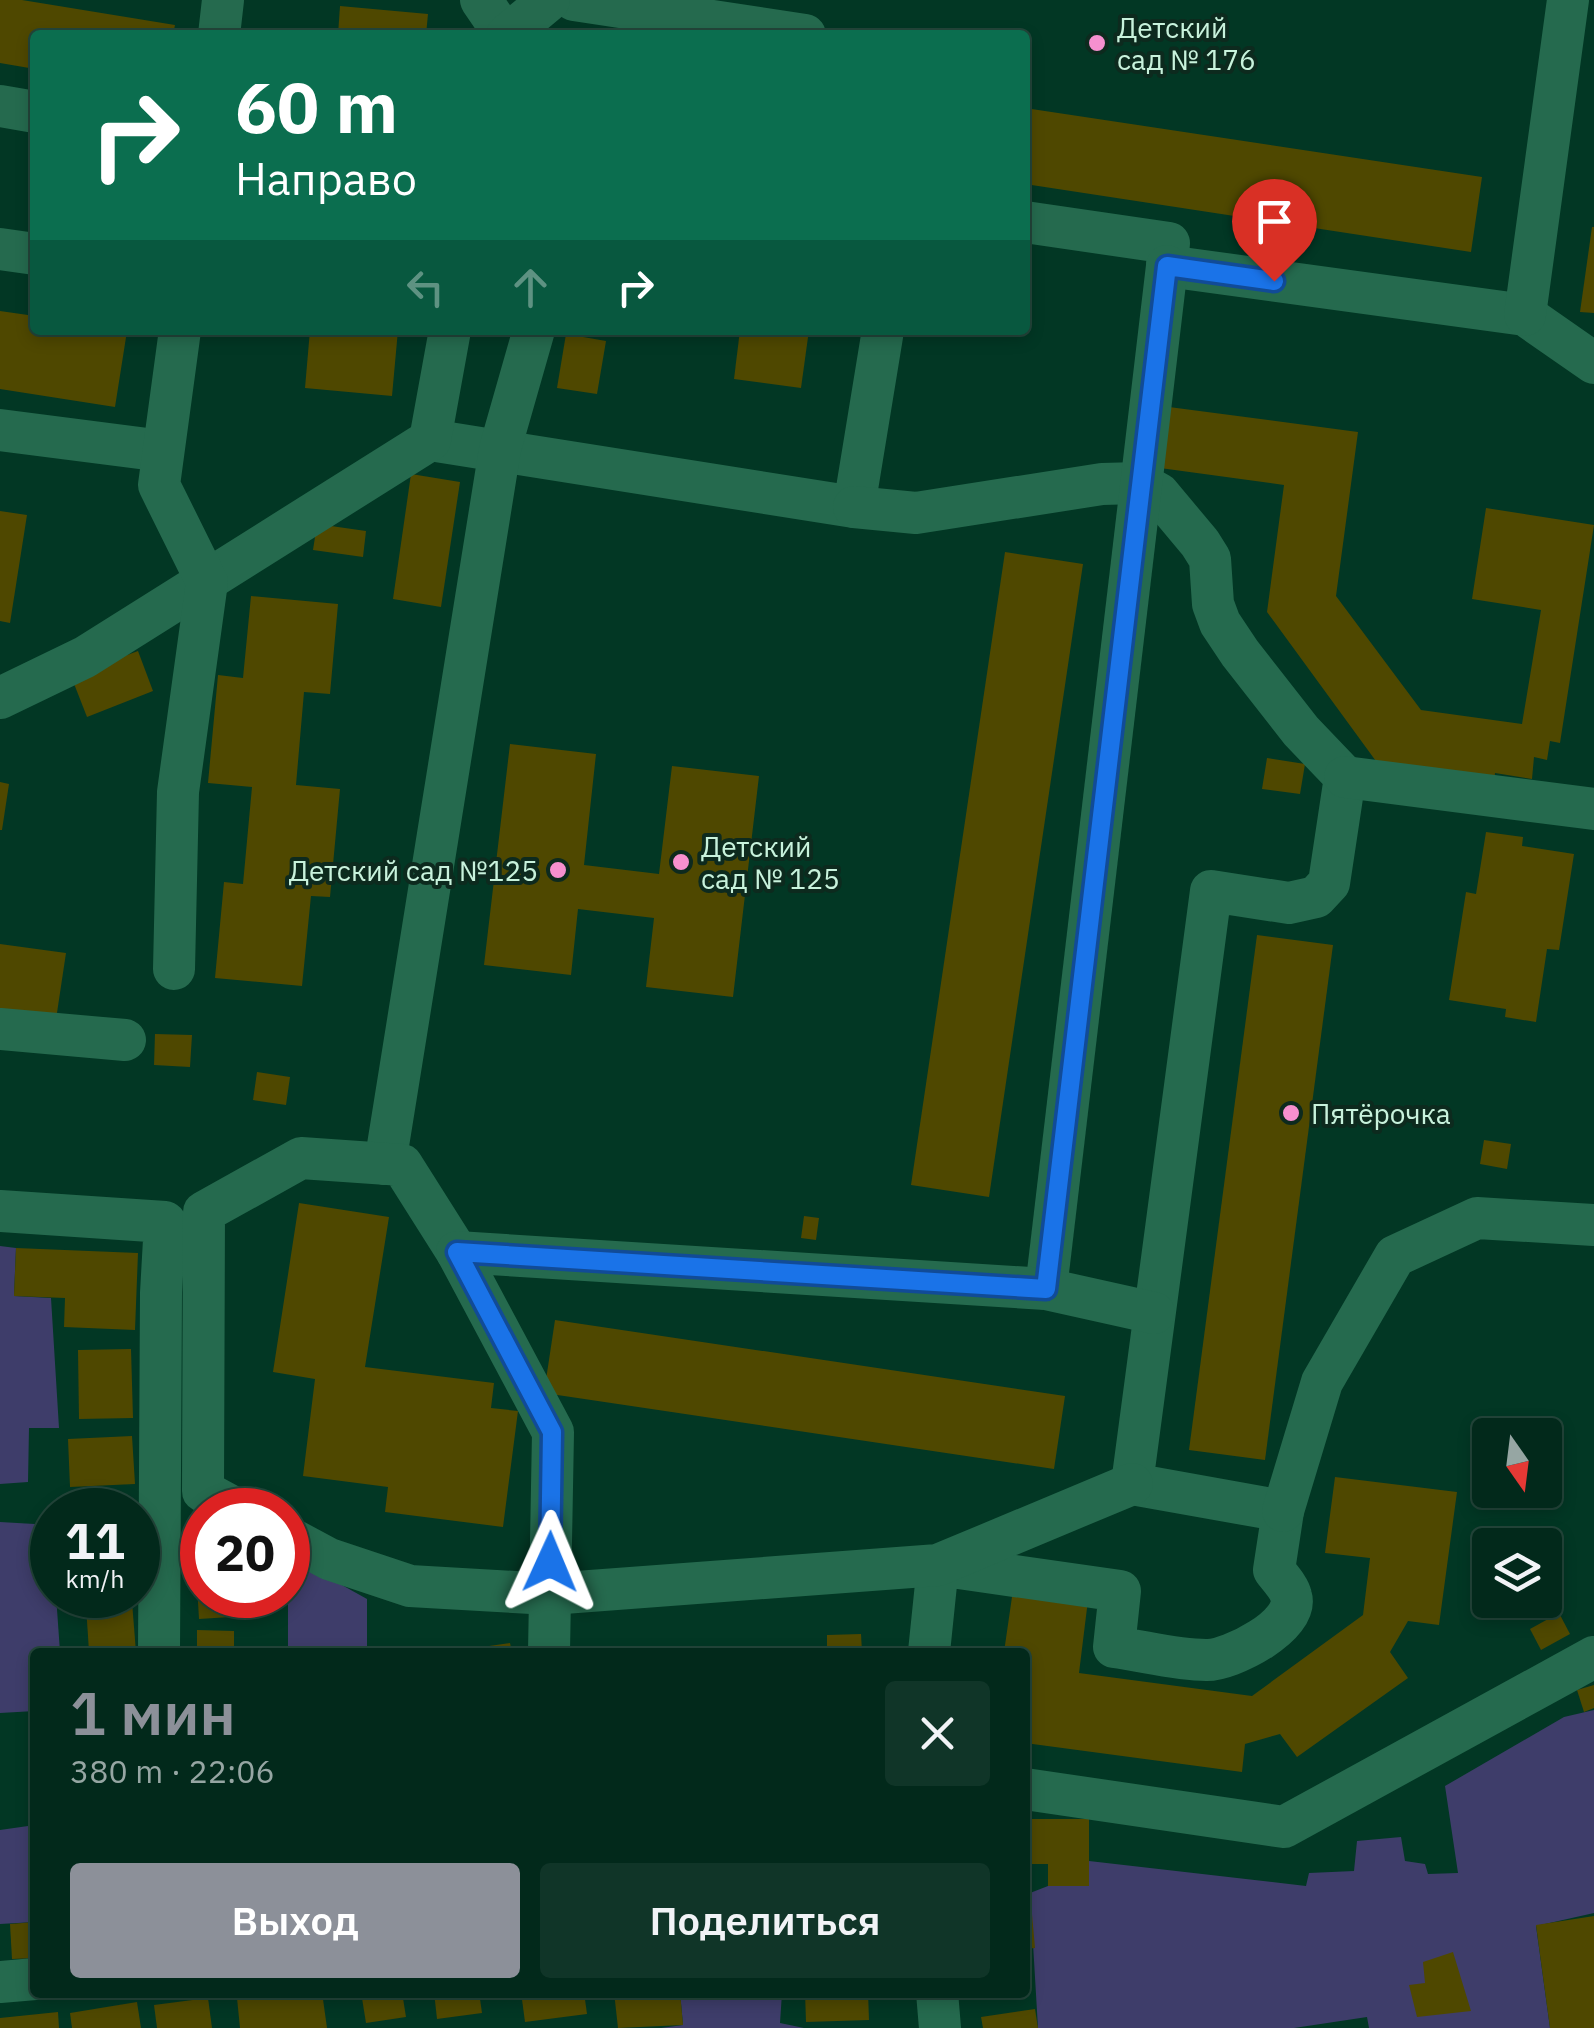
<!DOCTYPE html>
<html lang="ru">
<head>
<meta charset="utf-8">
<style>
  :root { --surface:#02291b; --page:#103528; --text:#f1f3f6; --muted:#96a6a3; --line:#23453a; --accent:#8c9099 }
  body { margin:0; font-family:"IBM Plex Sans",sans-serif; background:var(--page); color:var(--text); height:100vh; display:flex; flex-direction:column; font-size:38px; white-space:nowrap }
  * { box-sizing:border-box; margin:0 }
  p { font-size:32px; color:var(--muted) }
  .icon { flex:none; width:55px; height:55px; fill:none; stroke:currentColor; stroke-width:2; stroke-linecap:round; stroke-linejoin:round }
  .map { position:relative; flex:1; overflow:hidden }
  .details { position:absolute; left:30px; top:1648px; width:1000px; height:350px; display:flex; flex-direction:column; background:var(--surface); border-radius:10px; box-shadow:0 5px 15px #0003,0 0 0 2px var(--line) }
  .details>* { flex:none }
  .guide { position:absolute; left:30px; top:30px; width:1000px; height:305px; border-radius:10px; box-shadow:0 5px 15px #0003,0 0 0 2px var(--line); background:#0b6e4f; color:#fff; overflow:hidden }
  .needle { width:65px; rotate:166deg }
  .tools { position:absolute; left:1472px; top:1418px; display:grid; gap:20px }
  .tools a { display:grid; place-items:center; width:90px; height:90px; border-radius:10px; background:var(--surface); box-shadow:0 5px 15px #0003,0 0 0 2px var(--line); font-size:50px }
  .speed { position:absolute; left:30px; top:1488px; display:flex; gap:20px; font-size:50px; font-weight:700; text-align:center }
  .speed>* { display:grid; place-content:center; width:130px; height:130px; border-radius:50%; background:var(--surface); box-shadow:0 5px 15px #0003,0 0 0 2px var(--line); line-height:1 }
  .speed small { font-size:25px; font-weight:400 }
  .speed .limit { border:15px solid #d22; background:#fff; color:#111 }
  .pin { position:absolute; display:grid; place-items:center; width:85px; height:85px; color:#fff; margin:-102px -42px; border-radius:50% 50% 50% 0; rotate:-45deg; box-shadow:0 0 10px #0007 }
  .pin .icon { rotate:45deg }
  .me { position:absolute; width:110px; margin:-55px; rotate:1deg; stroke-linejoin:round; filter:drop-shadow(0 0 8px #0008) }
  .turn { display:flex; align-items:center; gap:35px; height:210px; padding:0 40px; font-size:45px }
  .turn .icon { width:130px; height:130px; stroke-width:2.5 }
  .turn b { display:block; font-size:70px; line-height:85px }
  .lanes { display:flex; align-items:center; height:95px; padding:0 40px; background:#0003; justify-content:center; gap:50px; direction:ltr }
  .lanes .off { opacity:.35 }
  .round { display:grid; place-items:center; flex:none; width:105px; height:105px; border-radius:10px; background:var(--page) }
  .overview { display:flex; align-items:center; justify-content:space-between; height:170px; padding:0 40px }
  h1 { font-size:60px; font-weight:600; line-height:75px; color:var(--accent) }
  .button { display:flex; gap:20px; margin-top:auto; padding:20px 40px }
  .button a { flex:1; height:115px; border-radius:10px; background:var(--accent); color:#fff; font-size:40px; font-weight:600; line-height:115px; text-align:center }
  .button a+a { background:var(--page); color:var(--text) }
  .map>svg:first-child { display:block }
</style>
</head>
<body>
<div class="map">
<svg width="1594" height="2028" viewBox="0 0 1594 2028">
  <rect width="100%" height="100%" fill="#023724"/>
  <g fill="#3e3d6a">
    <polygon points="0,1246 16,1248 14,1296 51,1298 59,1428 29,1428 28,1482 0,1484"/>
    <polygon points="0,1522 52,1525 52,1595 56,1595 60,1652 35,1652 35,1711 0,1713"/>
    <polygon points="288,1555 367,1599 367,1652 288,1652"/>
    <polygon points="1594,1710 1594,1913 1536,1926 1550,2028 1369,2028 1367,2017 1294,2028 1038,2028 1030,1893 1048,1886 1088,1886 1089,1861 1306,1886 1309,1873 1354,1871 1357,1841 1401,1837 1405,1861 1425,1864 1428,1874 1458,1873 1445,1786 1564,1717"/>
    <polygon points="35,1825 35,1922 0,1924 0,1830"/>
    <polygon points="680,1992 782,1993 780,2023 804,2028 661,2028 683,2025"/>
  </g>
  <g fill="#4f4800">
    <polygon points="0,0 22,0 175,25 173,35 35,35 35,69 0,63"/>
    <polygon points="340,6 428,14 426,35 338,35"/>
    <polygon points="1025,108 1482,177 1471,252 1025,184"/>
    <polygon points="1592,227 1594,227 1594,313 1580,312"/>
    <polygon points="0,311 35,316 35,330 127,331 115,407 0,389"/>
    <polygon points="310,330 398,330 392,396 305,388"/>
    <polygon points="740,330 809,330 801,388 734,379"/>
    <polygon points="566,334 606,341 597,394 557,388"/>
    <polygon points="1169,407 1358,432 1336,596 1421,710 1522,724 1541,610 1472,599 1486,508 1594,525 1560,743 1550,741 1547,760 1534,757 1532,779 1495,773 1494,784 1381,768 1267,612 1284,485 1160,468"/>
    <polygon points="411,474 460,482 441,607 393,599"/>
    <polygon points="0,511 27,515 10,623 0,621"/>
    <polygon points="317,524 366,531 363,557 313,550"/>
    <polygon points="1005,552 1083,564 989,1197 911,1185"/>
    <polygon points="251,596 338,604 330,694 304,692 296,785 340,789 330,897 311,896 302,986 215,978 224,882 243,884 252,787 208,783 218,675 243,678"/>
    <polygon points="138,651 153,691 87,717 71,676"/>
    <polygon points="510,744 596,754 584,865 659,874 672,766 759,776 733,997 646,987 654,918 578,909 571,975 484,965"/>
    <polygon points="1267,758 1305,764 1300,794 1262,789"/>
    <polygon points="0,782 9,784 2,830 0,830"/>
    <polygon points="1486,832 1523,837 1522,846 1574,854 1559,950 1547,949 1536,1022 1505,1017 1506,1009 1449,1000 1466,892 1476,894"/>
    <polygon points="1257,935 1333,945 1265,1460 1189,1450"/>
    <polygon points="0,944 66,953 55,1026 0,1019"/>
    <polygon points="155,1034 192,1035 190,1067 154,1065"/>
    <polygon points="257,1072 290,1077 286,1105 253,1100"/>
    <polygon points="1484,1140 1511,1144 1507,1169 1480,1164"/>
    <polygon points="299,1203 389,1217 365,1367 494,1383 491,1408 518,1411 503,1527 385,1512 388,1487 303,1476 315,1379 273,1372"/>
    <polygon points="804,1216 819,1218 816,1240 801,1238"/>
    <polygon points="16,1248 138,1253 135,1330 64,1327 65,1298 14,1296"/>
    <polygon points="555,1320 1065,1396 1054,1469 544,1393"/>
    <polygon points="131,1349 133,1418 79,1419 78,1350"/>
    <polygon points="132,1436 135,1484 70,1487 68,1439"/>
    <polygon points="1335,1477 1457,1492 1439,1625 1408,1621 1390,1652 1408,1678 1297,1757 1280,1734 1245,1744 1242,1772 1025,1743 1025,1652 1004,1652 1013,1590 1088,1600 1079,1673 1252,1696 1363,1615 1370,1558 1325,1553"/>
    <polygon points="197,1585 202,1585 202,1595 245,1595 246,1616 199,1619"/>
    <polygon points="132,1602 136,1652 89,1652 86,1605"/>
    <polygon points="1559,1613 1570,1634 1541,1650 1530,1629"/>
    <polygon points="197,1630 234,1631 234,1652 197,1652"/>
    <polygon points="861,1634 862,1652 827,1652 827,1635"/>
    <polygon points="510,1643 512,1652 475,1652 475,1648"/>
    <polygon points="375,1646 450,1647 450,1652 374,1652"/>
    <polygon points="1594,1685 1594,1708 1584,1712 1577,1690"/>
    <polygon points="1025,1819 1089,1819 1089,1886 1048,1886 1048,1864 1025,1864"/>
    <polygon points="1029,1880 1035,1948 1025,1949 1025,1881"/>
    <polygon points="1594,1916 1594,2028 1550,2028 1536,1925"/>
    <polygon points="35,1922 35,1958 12,1959 10,1924"/>
    <polygon points="1453,1952 1471,2011 1417,2017 1409,1985 1425,1983 1423,1962"/>
    <polygon points="281,1992 322,1992 327,2028 240,2028 237,1998"/>
    <polygon points="361,1992 402,1992 406,2017 366,2023"/>
    <polygon points="434,1992 479,1992 482,2013 437,2019"/>
    <polygon points="521,1992 584,1992 587,2014 525,2022"/>
    <polygon points="614,1992 680,1992 683,2025 618,2028"/>
    <polygon points="805,1992 868,1992 869,2020 806,2022"/>
    <polygon points="208,1998 212,2028 157,2028 154,2005"/>
    <polygon points="137,2002 141,2028 72,2028 70,2013"/>
    <polygon points="1035,2009 1038,2028 983,2028 981,2017"/>
    <polygon points="58,2012 59,2028 0,2028 0,2018"/>
  </g>
  <g fill="none" stroke-linecap="round" stroke-linejoin="round">
    <g stroke="#256a4e" stroke-width="42">
      <polyline points="481,0 505,35"/>
      <polyline points="574,0 805,35"/>
      <polyline points="219,35 223,0"/>
      <polyline points="507,35 549,0"/>
      <polyline points="0,106 35,112"/>
      <polyline points="1025,222 1169,243 1167,266 1525,315 1594,363"/>
      <polyline points="0,249 35,254"/>
      <polyline points="1525,315 1568,0"/>
      <polyline points="0,430 163,451"/>
      <polyline points="430,440 854,507 883,330"/>
      <path d="M854,507l62,6 186,-29 37,-1 20,11 41,49 10,16 3,45 7,19 20,30 61,78 44,46 -16,106 -13,14 -27,6 -78,-12 -79,593 151,27 -9,59c5,7 15,17 17,26 9,29 -61,65 -85,64 -30,0 -62,-9 -92,-13l6,-56 -182,-26 -9,87"/>
      <polyline points="0,698 85,657 430,440 450,330"/>
      <polyline points="1345,777 1594,809"/>
      <polyline points="174,969 178,792 207,582 159,485 180,330"/>
      <polyline points="0,1029 125,1040"/>
      <polyline points="385,1164 500,449 534,330"/>
      <polyline points="0,1211 165,1222 161,1293 159,1652"/>
      <polyline points="1046,1289 1167,266"/>
      <polyline points="238,1510 203,1491 204,1212 301,1158 402,1165 457,1252"/>
      <polyline points="1283,1511 1322,1382 1395,1256 1477,1218 1594,1225"/>
      <polyline points="288,1537 329,1559 410,1586 550,1594 938,1565 1132,1484"/>
      <polyline points="549,1652 553,1432 457,1252 1046,1289 1154,1313"/>
      <polyline points="1025,1789 1284,1827 1594,1657"/>
      <polyline points="0,1982 35,1979"/>
      <polyline points="937,1992 940,2028"/>
    </g>
  </g>
  <g fill="none" stroke-linecap="round" stroke-linejoin="round">
    <g stroke="#114b97" stroke-width="25">
      <polyline id="route" points="550,1562 552,1432 457,1252 1046,1289 1167,266 1274,281"/>
    </g>
    <use href="#route" stroke="#1a73e8" stroke-width="18"/>
  </g>
  <g fill="#f690cf" stroke="#0d2a1e" stroke-width="4">
    <circle cx="1097" cy="43" r="10"/>
    <circle cx="681" cy="862" r="10"/>
    <circle cx="558" cy="870" r="10"/>
    <circle cx="1291" cy="1113" r="10"/>
  </g>
  <g text-anchor="middle" dominant-baseline="central" stroke-width="8" stroke-linejoin="round" paint-order="stroke">
    <g font-size="28" fill="#c8f2dc" stroke="#0d2a1e" text-anchor="start">
      <text x="1117" y="27">Детский<tspan x="1117" dy="32">сад № 176</tspan></text>
      <text x="701" y="846">Детский<tspan x="701" dy="32">сад № 125</tspan></text>
      <text x="538" y="870" text-anchor="end">Детский сад №125</text>
      <text x="1311" y="1113">Пятёрочка</text>
    </g>
  </g>
</svg>
<div class="tools">
<a><svg class="needle" viewBox="-14 -14 28 28"><path d="M0-13l5 13h-10z" fill="#e53935"/><path d="M0 13l5-13h-10z" fill="#96a6a3"/></svg></a>
<a><svg class="icon" aria-label="layers" viewBox="0 0 24 24"><path d="M12 4l9 5-9 5-9-5zM3 14l9 5 9-5"/></svg></a>
</div>
<div class="speed"><div>11<small>km/h</small></div><div class="limit">20</div></div>
<div class="pin" style="left:1274px;top:281px;background:#d93025"><svg class="icon" aria-label="arrive" viewBox="0 0 24 24"><path d="M6 21V4h12l-3 4 3 4H6"/></svg></div>
<svg class="me" style="left:550px;top:1562px" viewBox="-20 -20 40 40"><path d="M0-17L14 15 0 8-14 15z" fill="#1a73e8" stroke="#fff" stroke-width="4"/></svg>
<div class="guide">
<div class="turn"><svg class="icon" aria-label="right" viewBox="0 0 24 24"><path d="M7 20v-9h11M14 6l5 5-5 5"/></svg><div><b>60 m</b>Направо</div></div>
<div class="lanes"><svg class="icon off" aria-label="left" viewBox="0 0 24 24"><path d="M17 20v-9H6M10 6l-5 5 5 5"/></svg><svg class="icon off" aria-label="ahead" viewBox="0 0 24 24"><path d="M12 20V5M6 11l6-6 6 6"/></svg><svg class="icon" aria-label="right" viewBox="0 0 24 24"><path d="M7 20v-9h11M14 6l5 5-5 5"/></svg></div>
</div>
<section class="details">
<div class="overview"><div><h1>1 мин</h1><p>380 m · 22:06</p></div><a class="round"><svg class="icon" aria-label="close" viewBox="0 0 24 24"><path d="M6 6l12 12M18 6L6 18"/></svg></a></div>
<div class="button"><a>Выход</a><a>Поделиться</a></div>
</section>
</div>
</body>
</html>
